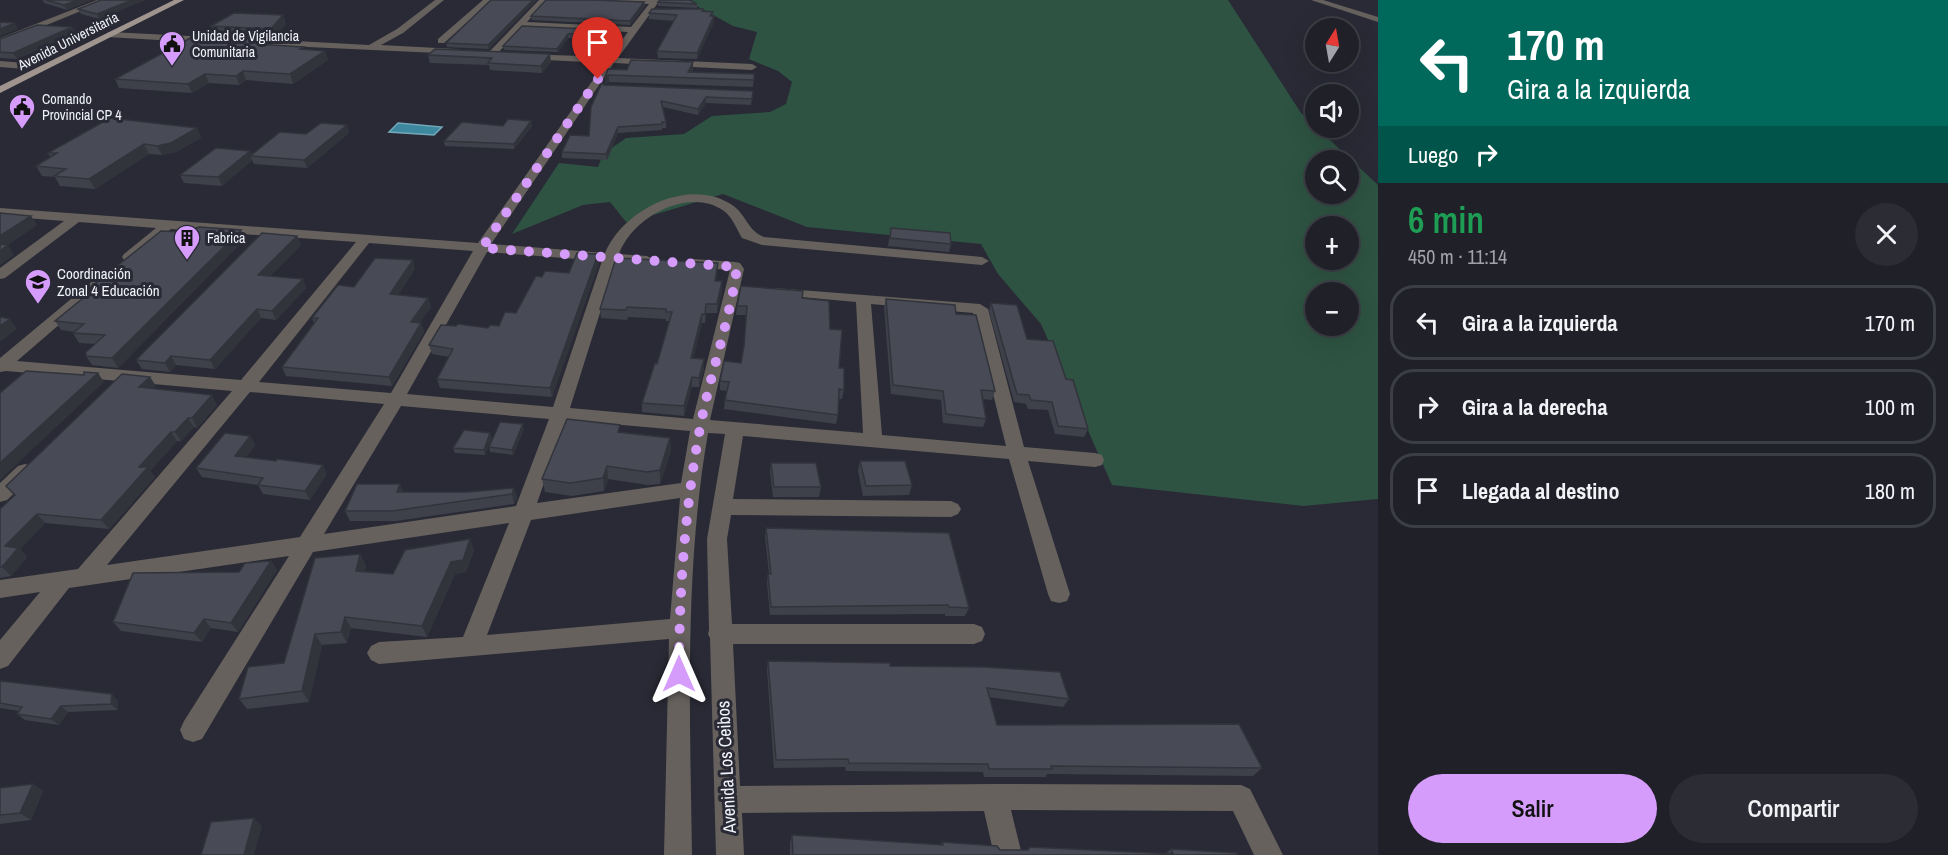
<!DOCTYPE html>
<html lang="es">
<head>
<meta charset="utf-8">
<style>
  :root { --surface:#1f2028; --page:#2c2d34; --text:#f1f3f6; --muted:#a1a3a8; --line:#3c3e45; --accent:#d59cfb }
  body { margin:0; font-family:"Archivo Narrow",sans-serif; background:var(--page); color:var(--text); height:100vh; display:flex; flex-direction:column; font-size:22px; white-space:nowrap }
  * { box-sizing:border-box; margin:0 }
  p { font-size:20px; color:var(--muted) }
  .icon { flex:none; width:33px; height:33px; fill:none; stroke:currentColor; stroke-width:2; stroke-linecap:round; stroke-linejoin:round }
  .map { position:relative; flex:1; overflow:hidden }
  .drawer { display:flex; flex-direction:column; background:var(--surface); width:570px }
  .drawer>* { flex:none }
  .top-card { background:#00695c; color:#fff; overflow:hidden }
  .needle { width:39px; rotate:11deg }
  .tools { position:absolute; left:1305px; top:18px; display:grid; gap:12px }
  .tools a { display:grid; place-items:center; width:54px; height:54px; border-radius:50%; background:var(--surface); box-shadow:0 6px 24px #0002,0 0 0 2px var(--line); font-size:30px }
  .pin { position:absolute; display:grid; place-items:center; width:51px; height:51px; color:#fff; margin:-62px -26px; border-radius:50% 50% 50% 0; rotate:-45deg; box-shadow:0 0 6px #0007 }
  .pin .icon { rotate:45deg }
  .me { position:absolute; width:66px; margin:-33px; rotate:0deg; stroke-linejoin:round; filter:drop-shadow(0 0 4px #0008) }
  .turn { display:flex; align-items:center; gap:21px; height:126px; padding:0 30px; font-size:27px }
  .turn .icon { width:78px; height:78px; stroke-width:2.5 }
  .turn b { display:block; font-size:42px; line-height:51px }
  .then { display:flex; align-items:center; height:57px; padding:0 30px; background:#0003; gap:12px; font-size:22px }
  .round { display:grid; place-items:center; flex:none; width:63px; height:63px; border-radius:32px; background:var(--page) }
  .overview { display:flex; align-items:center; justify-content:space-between; height:102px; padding:0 30px }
  h1 { font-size:36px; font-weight:600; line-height:45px; color:#1e9e55 }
  .action { display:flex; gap:12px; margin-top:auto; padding:12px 30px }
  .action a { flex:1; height:69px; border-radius:36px; background:var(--accent); color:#111; font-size:24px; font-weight:600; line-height:69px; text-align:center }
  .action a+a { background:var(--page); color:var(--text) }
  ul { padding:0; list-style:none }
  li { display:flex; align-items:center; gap:18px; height:75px; margin:0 12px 9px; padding:0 18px; border:3px solid var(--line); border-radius:24px }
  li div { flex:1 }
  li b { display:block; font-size:22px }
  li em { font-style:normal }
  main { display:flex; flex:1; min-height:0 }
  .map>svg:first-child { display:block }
</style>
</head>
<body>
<main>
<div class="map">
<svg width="1378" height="855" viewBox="0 0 1378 855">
  <rect width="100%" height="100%" fill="#292a35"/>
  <path fill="#2e5342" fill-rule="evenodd" d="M686,0h542l73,113 77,72v314l-75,7 -191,-21 -71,-161 -43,-50 -17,-30 -174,-17 -84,-33 -96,29 -17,-21 -27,3 -71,29 47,-71 39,4 5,-13 23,-16 58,-4 28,-18 58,-4 16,-8 6,-22 -14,-11 -29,-12 8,-27 -24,-6zM1316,160h32v34h-32zM1316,226h32v34h-32zM1316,292h32v34h-32z"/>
  <polygon fill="#3d889f" stroke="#73a8ba" stroke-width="1.5" points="398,123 442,127 434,135 389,132"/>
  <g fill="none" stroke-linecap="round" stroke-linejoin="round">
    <g fill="#66615d" fill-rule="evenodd">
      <polygon points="97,0 108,0 0,44 0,38"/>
      <polygon points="435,0 444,0 403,33 381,45 456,49 461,52 459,54 241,44 237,41 241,38 369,45 397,29"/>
      <polygon points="483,0 492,0 444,43 438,43 438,39"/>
      <path d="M539,0h8l-20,22 104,5 18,-23 -53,-2 -4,-2h68l-42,58 134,6 5,3 -5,3 -138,-7 -123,181 114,9c18,-43 81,-75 124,-50 18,10 17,27 35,34l218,20 7,4 -7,4 -220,-20 -20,-7c-6,-10 -9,-20 -18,-27 -36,-25 -92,7 -105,43l28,2 7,4 -7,4 -31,-2 -46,146 123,11 37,-149 -37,-3 -7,-4 7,-4 42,3 5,1 4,6 -34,151 153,13 -7,-131 -77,-7 -7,-4 2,-3 206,16 8,5 36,138 71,6 7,2 2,5 -2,5 -7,2 -67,-6 42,133 -3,7 -8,2 -8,-2 -3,-7 -39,-135 -266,-23 -10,63 218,2 7,3 3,5 -3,5 -7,3 -220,-2 -4,24 5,85h242l8,3 3,7 -3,7 -8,3h-241l7,142 254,-2 247,1 9,4 33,66h-29l-21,-44 -222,-1 11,45h-28l-10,-44 -242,2 2,42h-28l-6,-217 -2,-4 1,-4 -2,-91 18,-105 -17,-1c-24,138 -18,282 -16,422h-28l5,-216 -290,25 -8,-4 -4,-7 4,-7 8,-4 84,-5 46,-114 -196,29 -111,187 -9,3 -9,-3 -4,-9 4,-9 105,-165 -220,32 -61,78 -8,3v-29l40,-48 -40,6v-18l78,-11 154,-178 -226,-20 -6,1v-14l101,-84h10l2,3 -2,3 -94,81 224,19 115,-138 -185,-13 -37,31h-10l-2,-3 2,-3 32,-26 -77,-6 -74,56 -5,1v-11l64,-47 -64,-5v-8l478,35 127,-180 -79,-4 -3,-1v-4l86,3 19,-25 -106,-5 -27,29h-6v-4zM369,243l104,8 -82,142 -132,-11zM487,252l115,9 -49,146 -146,-13zM871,304l102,9 33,133 -124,-11zM250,392l134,12 -84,133 -193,28zM401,406l148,13 -33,87 -192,28zM566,420l124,11 -9,52 -144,20zM680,498l-10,121 -183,16 44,-115z"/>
      <polygon points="1311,0 1323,0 1378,17 1378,22"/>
      <polygon points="110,32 210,37 214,40 210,43 107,37 107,33"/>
      <polygon points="0,61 25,63 30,66 25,69 0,67"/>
      <polygon points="25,464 32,466 35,471 32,476 7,500 0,502 0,483 18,466"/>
    </g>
    <polygon fill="#a0958e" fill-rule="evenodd" points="174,0 184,0 0,93 0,86"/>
  </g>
  <g fill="#3e404a">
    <polygon points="43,0 91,0 67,10 44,3"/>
    <polygon points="101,0 145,0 99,19 81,14 78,9"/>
    <polygon points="491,0 489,49 447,47 446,43"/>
    <polygon points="644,2 645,6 630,25 532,20 531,16"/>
    <polygon points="658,2 697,4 697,8 658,6"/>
    <polygon points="703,9 703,11 713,16 714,22 697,59 658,58 657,51 674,21 649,19 649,13"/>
    <polygon points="283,15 286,24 274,38 214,35 211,26"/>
    <polygon points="72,27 75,33 17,59 0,58 0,39"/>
    <polygon points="587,29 586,37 568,38 558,52 504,50 503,46"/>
    <polygon points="588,29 618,34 615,38 588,37"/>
    <polygon points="264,45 305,50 325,51 328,60 293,84 246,80 239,85 209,83 192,93 119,88 115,79"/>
    <polygon points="428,55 551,62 542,73 490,70 489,65 430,63"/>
    <polygon points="608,69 693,69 692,72 754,74 753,87 609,82 605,84"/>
    <polygon points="604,85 753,91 751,105 706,103 698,115 663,107 666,122 666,128 662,128 662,130 618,133 607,160 562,158 562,152 589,136"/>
    <polygon points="531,121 532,126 514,149 445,146 444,141 503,126"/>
    <polygon points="347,125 349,133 307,168 254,164 252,160 222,186 184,183 180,175 250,151 252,154 306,134"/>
    <polygon points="197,128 201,138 176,152 162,155 149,154 95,189 60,186 55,177 42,176 36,166 50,157 48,153"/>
    <polygon points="891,228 951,244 949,252 888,246"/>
    <polygon points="297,236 301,245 270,276 306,288 276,320 261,318 215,369 176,365 170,372 142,369 136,360"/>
    <polygon points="245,239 118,368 92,365 86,356 96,344 79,343 73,333 75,332 61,330 55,321 89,294 87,290"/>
    <polygon points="599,263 552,397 440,388 437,379 449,357 432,354 429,345 456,326 488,328 499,326 516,313 542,277 569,273"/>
    <polygon points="718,263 716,281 722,281 722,290 717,313 706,313 705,323 702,323 693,358 704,359 704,369 699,387 692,387 684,416 642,412 642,403 657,364 670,321 666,321 666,319 628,317 627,320 601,318 600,309"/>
    <polygon points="415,269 398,295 428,298 431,307 420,322 424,332 392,386 286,376 282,367 314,323 312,318 354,287"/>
    <polygon points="803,298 830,329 844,390 842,399 839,399 838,415 836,424 724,409 725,400 727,391 720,390 720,381 741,363 744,346 746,315 736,315 737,306"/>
    <polygon points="886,299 956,314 995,391 992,400 983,399 986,419 983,427 943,423 941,400 891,394 884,307"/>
    <polygon points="991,303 1066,379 1088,429 1084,437 1055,434 1048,410 1028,409 1026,404 1014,402 989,311"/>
    <polygon points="156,386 153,389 217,405 197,428 194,427 181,441 177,441 150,471 155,477 109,529 45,523 20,549 27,557 11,576 0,578 0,509"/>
    <polygon points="524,429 513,455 490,452 489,447"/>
    <polygon points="621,432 670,438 671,451 660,484 648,485 608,479 604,491 572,496 545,492 542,479"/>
    <polygon points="250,436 255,445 246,457 327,474 310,500 263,494 258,485 202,477 196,468"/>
    <polygon points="492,438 485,455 455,453 453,448"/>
    <polygon points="860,461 912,485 909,495 863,496 858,471"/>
    <polygon points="771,463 821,487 819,497 773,497 770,472"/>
    <polygon points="514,488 517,498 514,504 396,521 350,521 345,511 403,492 468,492"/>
    <polygon points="766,528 969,608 965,616 945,616 945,614 770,615 767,583 768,574 769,574 765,537"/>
    <polygon points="474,550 466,572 455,574 427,637 351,628 347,643 322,645 309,702 247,709 239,699 284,663 360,554 366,566 364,571 393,574"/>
    <polygon points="271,561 277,570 238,632 211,628 202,642 121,631 113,622 239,572"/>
    <polygon points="768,661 890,666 1069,699 1063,707 989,697 997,725 1262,768 1253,776 1047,774 1046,777 984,777 983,772 846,771 845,767 774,768 767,670"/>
    <polygon points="0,682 118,701 118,710 68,712 59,725 25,720 17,714 19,711 0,708"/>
    <polygon points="33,784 43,791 31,820 0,824 0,788"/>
    <polygon points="792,835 941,845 942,842 1000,850 1165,854 1171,849 1237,855 790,855 790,843"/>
  </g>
  <g fill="#32343c">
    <polygon points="77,0 91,0 67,10 64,5"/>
    <polygon points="132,0 145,0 99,19 97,14"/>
    <polygon points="533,0 537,0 489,49 488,45"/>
    <polygon points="644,2 645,6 630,25 630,21"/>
    <polygon points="283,15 286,24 274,38 271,29"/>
    <polygon points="714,16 714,22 697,59 697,53"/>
    <polygon points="15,23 18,29 0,36 0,29"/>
    <polygon points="72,27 75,33 17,59 13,53"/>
    <polygon points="568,34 568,38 558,52 557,49"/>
    <polygon points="262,39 266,48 257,44"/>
    <polygon points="325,51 328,60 293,84 290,74"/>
    <polygon points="550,54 551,62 542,73 541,66"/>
    <polygon points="693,62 693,69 688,79 688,72"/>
    <polygon points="243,71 246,80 239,85 236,76"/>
    <polygon points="205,74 209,83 192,93 188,84"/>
    <polygon points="609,75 609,82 605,84 605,77"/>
    <polygon points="706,97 706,103 698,115 698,109"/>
    <polygon points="531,121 532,126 514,149 514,144"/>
    <polygon points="347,125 349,133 307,168 304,160"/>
    <polygon points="618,127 618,133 607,160 606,154"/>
    <polygon points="197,128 201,138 176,152 162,155 157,146"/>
    <polygon points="144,144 149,154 95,189 89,179"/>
    <polygon points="250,151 252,156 250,156 252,160 222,186 218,177"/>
    <polygon points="31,216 37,225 8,245 14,255 0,265 0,236"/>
    <polygon points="241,230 245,239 118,368 112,358"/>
    <polygon points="297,236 301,245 262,284 258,275"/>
    <polygon points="598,254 599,263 552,397 550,388"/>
    <polygon points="413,260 415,269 393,303 390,294"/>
    <polygon points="303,279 306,288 276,320 272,311"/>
    <polygon points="722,281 722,290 717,313 717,304"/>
    <polygon points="428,298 431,307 414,331 411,322"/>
    <polygon points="257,309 261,318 215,369 210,360"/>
    <polygon points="702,314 702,323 691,368 691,358"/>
    <polygon points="10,319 17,329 0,342 0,326"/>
    <polygon points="421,323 424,332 392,386 389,377"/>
    <polygon points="171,356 176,365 170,372 165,363"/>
    <polygon points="704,359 704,369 699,387 699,378"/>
    <polygon points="98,373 104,382 0,480 0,463"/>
    <polygon points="150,377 156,386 146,397 139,387"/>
    <polygon points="692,377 692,387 684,416 684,406"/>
    <polygon points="212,395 217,405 197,428 192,418"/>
    <polygon points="188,418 194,427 181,441 175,432"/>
    <polygon points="523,424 524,429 513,455 512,450"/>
    <polygon points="171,432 177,441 150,471 155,477 109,529 101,520 139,467"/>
    <polygon points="490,433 492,438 485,455 484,450"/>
    <polygon points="250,436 255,445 240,465 235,456"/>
    <polygon points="670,438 671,451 660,484 660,470"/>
    <polygon points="323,465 327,474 310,500 305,491"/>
    <polygon points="607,466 608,479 604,491 603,478"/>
    <polygon points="400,484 404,494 397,492"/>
    <polygon points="514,488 517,498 514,504 512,494"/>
    <polygon points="37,514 45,523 20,549 27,557 11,576 2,567 5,546"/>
    <polygon points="470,539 474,550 466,572 455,574 427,637 422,626 451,562"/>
    <polygon points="360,554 366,566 362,582 356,571"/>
    <polygon points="271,561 277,570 238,632 231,623"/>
    <polygon points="345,617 351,628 347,643 341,632"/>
    <polygon points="204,619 211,628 202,642 194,633"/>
    <polygon points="315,634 322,645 309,702 302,691"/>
    <polygon points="112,694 118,701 118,710 111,704"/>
    <polygon points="61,706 68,712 59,725 51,719"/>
    <polygon points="33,784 43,791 31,820 20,813"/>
    <polygon points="254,818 262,826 254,855 244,855"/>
  </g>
  <g fill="#484a56" stroke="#32343c" stroke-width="1.5">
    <polygon points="46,0 77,0 64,5"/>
    <polygon points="101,0 132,0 97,14 78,9"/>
    <polygon points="491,0 533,0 488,45 446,43"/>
    <polygon points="546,0 594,0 644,2 630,21 531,16"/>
    <polygon points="660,0 690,0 697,4 658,2"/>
    <polygon points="652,9 703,9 702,11 713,12 710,16 714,16 697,53 657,51 677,15 649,13"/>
    <polygon points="234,13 283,15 271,29 211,26"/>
    <polygon points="0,22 15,23 0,29"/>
    <polygon points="37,25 72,27 13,53 0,52 0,39"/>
    <polygon points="522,26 587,29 585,33 568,34 557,49 503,46"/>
    <polygon points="588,29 618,30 614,35 588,33"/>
    <polygon points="194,36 262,39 257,44 304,47 300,49 325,51 290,74 243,71 236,76 205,74 188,84 115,79"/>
    <polygon points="435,49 550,54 541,66 488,63 492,58 428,55"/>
    <polygon points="631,60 693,62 688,72 754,74 754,80 609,75 605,77 608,69 627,70"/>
    <polygon points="602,83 604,85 753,91 752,99 706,97 698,109 661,101 666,122 662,122 662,124 618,127 606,154 562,152 570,135 589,136 591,107"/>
    <polygon points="110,118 197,128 171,143 157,146 144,144 89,179 54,176 66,169 36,166 57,153 48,153"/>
    <polygon points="508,119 531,121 514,144 444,141 462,122 503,126"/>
    <polygon points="321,123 347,125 304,160 250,156 280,132 306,134"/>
    <polygon points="216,148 250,151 218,177 180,175"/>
    <polygon points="0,213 31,216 0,236"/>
    <polygon points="199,227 241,230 112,358 86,356 86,352 105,335 73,333 84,324 55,321 93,290 87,290 161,231 186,232"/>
    <polygon points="891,228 950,233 951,244 890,238"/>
    <polygon points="262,233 297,236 258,275 303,279 272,311 257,309 210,360 171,356 165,363 136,360"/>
    <polygon points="0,244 8,245 0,251"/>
    <polygon points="577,253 598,254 550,388 437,379 453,349 429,345 441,325 456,326 458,324 488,328 490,325 499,326 505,312 516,313 536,276 542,277 545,271 569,273"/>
    <polygon points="375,258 413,260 390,294 428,298 411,322 421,323 389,377 282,367 318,318 312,318 338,285 354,287"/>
    <polygon points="616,258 718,263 715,281 722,281 717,304 706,304 705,314 702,314 691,358 704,359 699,378 692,377 684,406 642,403 655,363 657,364 672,312 666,312 666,309 627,307 626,310 600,309"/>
    <polygon points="741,286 803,291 802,298 829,301 830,329 842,330 839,368 844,368 844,390 839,389 838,415 725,400 729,382 720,381 724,361 741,363 744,346 747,306 737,306"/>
    <polygon points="886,299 955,305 956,314 976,315 995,391 981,390 986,419 946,414 943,391 893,385"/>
    <polygon points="991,303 1017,305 1027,339 1053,341 1066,379 1073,380 1088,429 1058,426 1052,402 1031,400 1029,395 1017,394"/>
    <polygon points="0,317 10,319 0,326"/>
    <polygon points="26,371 84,375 84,372 98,373 0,463 0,393"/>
    <polygon points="122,374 150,377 139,387 212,395 192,418 188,418 175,432 171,432 139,467 148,467 101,520 37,514 5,546 18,548 2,567 0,567 0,509 15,495 6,486"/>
    <polygon points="567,419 620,425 618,432 670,438 660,470 647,472 607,466 603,478 570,483 542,479"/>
    <polygon points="500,422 523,424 512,450 489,447"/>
    <polygon points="464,430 490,433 484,450 453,448"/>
    <polygon points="225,433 250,436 235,456 276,461 277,459 323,465 305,491 258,485 263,478 196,468"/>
    <polygon points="860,461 905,461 912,485 866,486"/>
    <polygon points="771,463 816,463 821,487 774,487"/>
    <polygon points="357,484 400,484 397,492 468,492 514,488 512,494 392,511 345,511"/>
    <polygon points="766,528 949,533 969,608 949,607 948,605 771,607 768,574 771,574"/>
    <polygon points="470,539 463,560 451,562 422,626 345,617 341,632 315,634 302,691 239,699 248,667 284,663 315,558 360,554 356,571 393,574 405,550"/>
    <polygon points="271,561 231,623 204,619 194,633 113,622 133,573 239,572 245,563"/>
    <polygon points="768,661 890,663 890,666 984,667 1060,672 1069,699 987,688 997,725 1239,724 1262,768 1051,766 1052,769 989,769 988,764 849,763 848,759 776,760"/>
    <polygon points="1,681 112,694 111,704 61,706 51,719 17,714 22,707 0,703 0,682"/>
    <polygon points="33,784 20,813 0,815 0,788"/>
    <polygon points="254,818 244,855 201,855 211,822"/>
    <polygon points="792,835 943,845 942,842 997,846 1000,850 1028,850 1030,847 1173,854 1171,849 1237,853 1237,855 793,855"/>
  </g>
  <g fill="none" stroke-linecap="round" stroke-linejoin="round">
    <path stroke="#d59cfb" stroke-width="10" stroke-dasharray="0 18" d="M598,79l-116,169 255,19c-7,54 -27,107 -37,161 -15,80 -21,164 -21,246"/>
  </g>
  <defs>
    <g id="civic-pin" transform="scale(1.35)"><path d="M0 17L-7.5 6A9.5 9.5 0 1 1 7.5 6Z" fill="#d59cfb" stroke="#292a35"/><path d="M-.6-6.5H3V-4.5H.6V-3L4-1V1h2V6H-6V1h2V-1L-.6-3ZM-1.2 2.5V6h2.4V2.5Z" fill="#111"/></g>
    <g id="building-pin" transform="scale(1.35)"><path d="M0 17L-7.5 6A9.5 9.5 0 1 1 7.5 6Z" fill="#d59cfb" stroke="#292a35"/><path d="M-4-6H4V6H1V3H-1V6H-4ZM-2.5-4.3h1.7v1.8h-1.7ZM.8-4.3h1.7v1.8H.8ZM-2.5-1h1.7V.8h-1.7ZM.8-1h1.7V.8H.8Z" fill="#111"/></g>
    <g id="university-pin" transform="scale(1.35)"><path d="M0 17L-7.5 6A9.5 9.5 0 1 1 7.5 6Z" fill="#d59cfb" stroke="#292a35"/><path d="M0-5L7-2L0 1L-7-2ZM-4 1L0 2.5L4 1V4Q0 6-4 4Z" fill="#111"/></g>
  </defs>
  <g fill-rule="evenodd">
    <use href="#civic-pin" x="172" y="44"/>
    <use href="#civic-pin" x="22" y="107"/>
    <use href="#building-pin" x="187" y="238"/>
    <use href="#university-pin" x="38" y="282"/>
  </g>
  <g text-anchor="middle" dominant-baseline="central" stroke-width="6" stroke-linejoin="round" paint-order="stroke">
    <g font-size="14" fill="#f1f3fa" stroke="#292a35" text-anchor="start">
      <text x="192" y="36">Unidad de Vigilancia<tspan x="192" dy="16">Comunitaria</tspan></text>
      <text x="42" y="99">Comando<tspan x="42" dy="16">Provincial CP 4</tspan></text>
      <text x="207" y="238">Fabrica</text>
    </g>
    <g font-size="14" fill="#f1f3fa" stroke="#292a35">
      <text transform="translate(68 41) rotate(-27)">Avenida Universitaria</text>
    </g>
    <g font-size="15" fill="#f1f3fa" stroke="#292a35" text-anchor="start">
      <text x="57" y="273">Coordinación<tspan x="57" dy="17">Zonal 4 Educación</tspan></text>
    </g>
    <g font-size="18" fill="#f1f3fa" stroke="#292a35">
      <text transform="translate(726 767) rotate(-93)">Avenida Los Ceibos</text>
    </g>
  </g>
</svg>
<div class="tools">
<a><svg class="needle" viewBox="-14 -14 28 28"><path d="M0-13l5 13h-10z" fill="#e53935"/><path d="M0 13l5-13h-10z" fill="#a1a3a8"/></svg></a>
<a><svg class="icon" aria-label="sound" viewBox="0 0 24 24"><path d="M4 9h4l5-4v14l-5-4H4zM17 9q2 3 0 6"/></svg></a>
<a><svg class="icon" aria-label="search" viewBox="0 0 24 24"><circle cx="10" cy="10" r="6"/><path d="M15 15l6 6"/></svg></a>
<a>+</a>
<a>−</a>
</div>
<div class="pin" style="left:598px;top:79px;background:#d93025"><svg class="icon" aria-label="arrive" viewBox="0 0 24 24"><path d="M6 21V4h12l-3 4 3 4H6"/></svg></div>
<svg class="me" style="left:679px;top:674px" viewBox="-20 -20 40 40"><path d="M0-17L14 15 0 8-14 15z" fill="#d59cfb" stroke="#fff" stroke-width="4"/></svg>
</div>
<section class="drawer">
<div class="top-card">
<div class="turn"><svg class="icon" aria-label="left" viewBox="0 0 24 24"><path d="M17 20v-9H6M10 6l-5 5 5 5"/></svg><div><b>170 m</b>Gira a la izquierda</div></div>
<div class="then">Luego<svg class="icon" aria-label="right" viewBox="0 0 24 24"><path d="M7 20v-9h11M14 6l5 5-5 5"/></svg></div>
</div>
<div class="overview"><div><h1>6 min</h1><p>450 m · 11:14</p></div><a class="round"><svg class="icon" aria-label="close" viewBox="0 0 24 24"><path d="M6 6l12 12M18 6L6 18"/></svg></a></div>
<ul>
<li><svg class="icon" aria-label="left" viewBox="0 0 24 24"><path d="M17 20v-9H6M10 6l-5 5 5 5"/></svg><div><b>Gira a la izquierda</b></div><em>170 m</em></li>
<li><svg class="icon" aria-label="right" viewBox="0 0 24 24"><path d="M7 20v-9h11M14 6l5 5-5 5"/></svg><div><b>Gira a la derecha</b></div><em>100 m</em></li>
<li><svg class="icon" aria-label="arrive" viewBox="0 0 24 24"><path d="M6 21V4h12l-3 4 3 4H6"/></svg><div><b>Llegada al destino</b></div><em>180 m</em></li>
</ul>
<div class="action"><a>Salir</a><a>Compartir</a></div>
</section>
</main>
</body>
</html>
